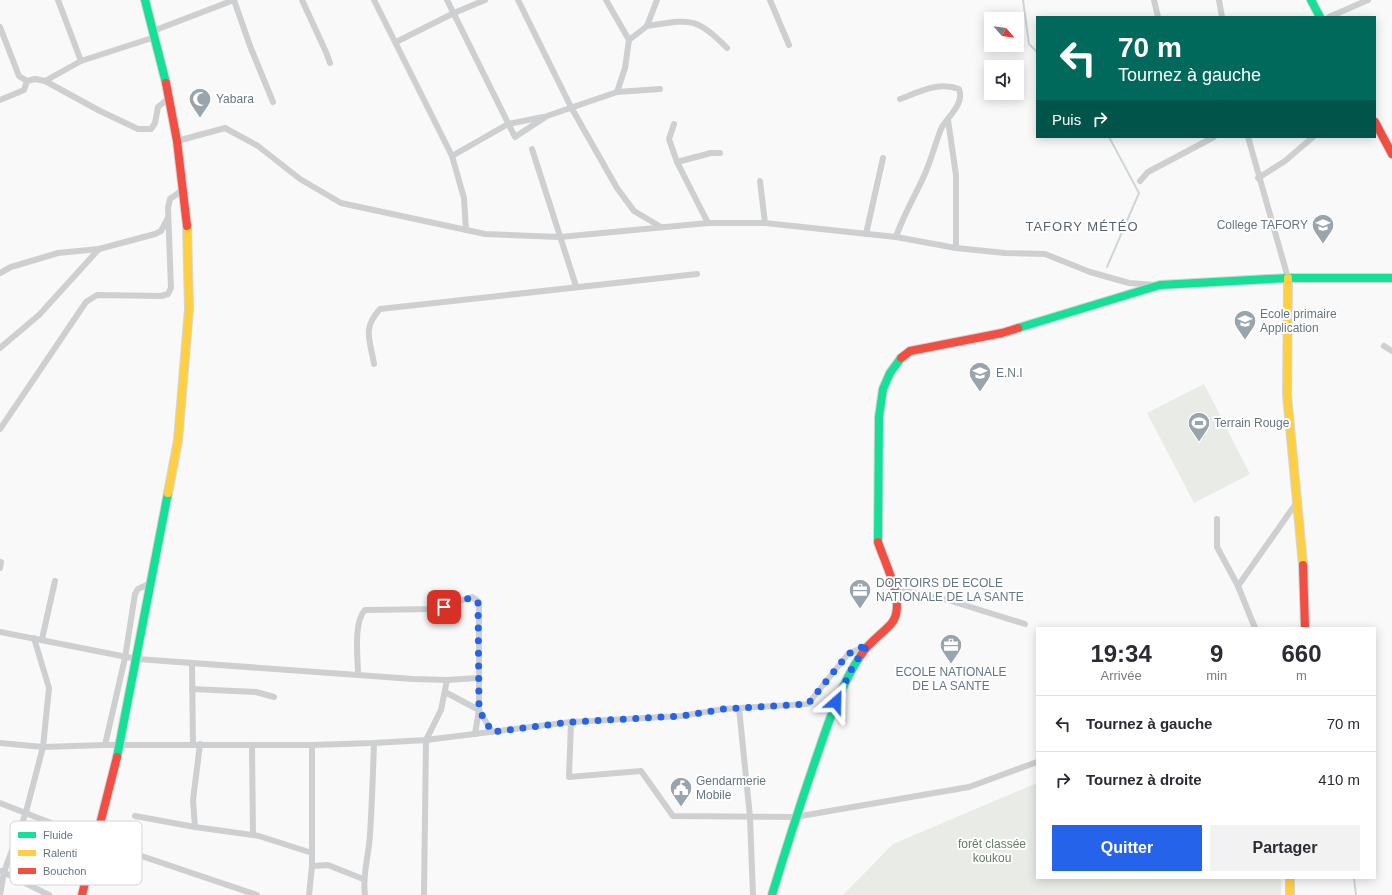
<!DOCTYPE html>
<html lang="fr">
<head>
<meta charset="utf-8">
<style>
  :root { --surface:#fff; --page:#f2f2f3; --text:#2b2b33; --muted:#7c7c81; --line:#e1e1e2; --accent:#2563eb }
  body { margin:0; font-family:Arial,sans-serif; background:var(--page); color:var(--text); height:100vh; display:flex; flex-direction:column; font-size:15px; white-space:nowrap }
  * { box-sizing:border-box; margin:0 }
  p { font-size:13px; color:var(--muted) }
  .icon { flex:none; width:22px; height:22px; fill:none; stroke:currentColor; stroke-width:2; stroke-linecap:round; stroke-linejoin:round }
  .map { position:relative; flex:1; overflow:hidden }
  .details { position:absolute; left:1036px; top:627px; width:340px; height:252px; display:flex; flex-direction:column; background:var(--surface); border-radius:0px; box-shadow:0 2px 10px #0003 }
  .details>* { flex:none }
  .top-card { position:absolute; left:1036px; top:16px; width:340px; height:122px; border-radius:0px; box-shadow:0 2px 10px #0003; background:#00695c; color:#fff; overflow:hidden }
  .needle { width:26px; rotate:118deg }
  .tools { position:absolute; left:984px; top:12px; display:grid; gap:8px }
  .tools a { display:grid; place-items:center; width:40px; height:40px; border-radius:0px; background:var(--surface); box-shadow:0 2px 10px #0003; font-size:20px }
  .pin { position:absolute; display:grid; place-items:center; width:34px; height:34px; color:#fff; margin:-17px; border-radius:8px; box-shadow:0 2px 6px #0006 }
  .me { position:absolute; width:44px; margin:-22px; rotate:25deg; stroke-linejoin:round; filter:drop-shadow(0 0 3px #0008) }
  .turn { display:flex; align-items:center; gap:14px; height:84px; padding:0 16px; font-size:18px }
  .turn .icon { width:52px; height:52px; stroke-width:2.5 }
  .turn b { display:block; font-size:28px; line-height:34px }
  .then { display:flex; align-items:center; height:38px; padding:0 16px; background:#0003; gap:8px; font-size:15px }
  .eta { display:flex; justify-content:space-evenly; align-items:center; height:68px; text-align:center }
  .eta b { font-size:24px; font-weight:600; line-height:28px }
  .button { display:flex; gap:8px; margin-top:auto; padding:8px 16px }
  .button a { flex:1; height:46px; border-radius:0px; background:var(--accent); color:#fff; font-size:16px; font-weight:600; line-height:46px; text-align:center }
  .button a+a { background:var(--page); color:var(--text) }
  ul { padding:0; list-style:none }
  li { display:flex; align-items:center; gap:12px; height:56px; padding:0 16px; border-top:1px solid var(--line) }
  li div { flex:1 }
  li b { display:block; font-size:15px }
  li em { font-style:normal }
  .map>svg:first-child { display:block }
</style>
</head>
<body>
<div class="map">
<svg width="1392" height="895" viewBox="0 0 1392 895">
  <rect width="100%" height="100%" fill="#f9f9f9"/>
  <g fill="#e8ebe6">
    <polygon points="1204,384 1250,474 1194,503 1147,413"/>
    <polygon points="1037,783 1037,878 1281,878 1281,895 843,895 893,844"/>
  </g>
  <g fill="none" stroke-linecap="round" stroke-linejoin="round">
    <g stroke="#ced6d9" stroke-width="2">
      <polyline points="1023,0 1029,44 1037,52"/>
      <polyline points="1107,267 1139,193 1109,137"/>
      <polyline points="1354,878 1356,895"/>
    </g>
    <g stroke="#d5d6d7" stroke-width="10">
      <g id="fast">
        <polyline points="145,0 166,83"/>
        <polyline points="1311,0 1320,17"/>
        <polyline points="1018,328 1160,285 1288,278 1392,278"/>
        <polyline points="878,542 879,417 883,389 890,373 901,358"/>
        <polyline points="117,757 168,493"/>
        <path d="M772,895c15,-50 31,-99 48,-148 11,-32 22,-64 41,-92"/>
      </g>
    </g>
    <g stroke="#d5d6d7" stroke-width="10">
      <g id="slow">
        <polyline points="1288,278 1287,395 1303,565"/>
        <polyline points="168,493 178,440 189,309 187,226"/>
        <polyline points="1290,878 1290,895"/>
      </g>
    </g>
    <g stroke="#d5d6d7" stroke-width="10">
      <g id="jam">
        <polyline points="166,83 177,141 187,226"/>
        <polyline points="1375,122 1392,154"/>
        <polyline points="901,358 910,351 1002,333 1018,328"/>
        <polyline points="1303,565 1305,628"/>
        <path d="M861,655c8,-13 20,-20 30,-31 17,-19 -7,-62 -13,-82"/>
        <polyline points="82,895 117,757"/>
      </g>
    </g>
    <g stroke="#cecfd0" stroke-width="6">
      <polyline points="58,0 81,61"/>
      <polyline points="302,0 326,52 330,63"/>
      <polyline points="374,0 452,156 464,198 466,230"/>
      <polyline points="447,0 515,137 547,116 617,92 625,68 629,40 647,26 657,0"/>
      <polyline points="518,0 571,107 617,188 634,211 661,227"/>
      <polyline points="606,0 629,40"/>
      <polyline points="770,0 789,45"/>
      <polyline points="1154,0 1158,17"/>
      <polyline points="1219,0 1222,17"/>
      <polyline points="1329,17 1368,0"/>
      <path d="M647,26c42,-6 48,-11 80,22"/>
      <polyline points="0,27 19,76 27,81"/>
      <polyline points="153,31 234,0 250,46 273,102"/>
      <polyline points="396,42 454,13 485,0"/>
      <polyline points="45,81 81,61 155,37"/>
      <polyline points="617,92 660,89"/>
      <polyline points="0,100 24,90 27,81 35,79 45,81 100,111 138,129 151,129 155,123 158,107 169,98"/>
      <polyline points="948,120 956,175 956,248"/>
      <polyline points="674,124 669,139 677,162 708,223"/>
      <polyline points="1248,137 1288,278"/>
      <polyline points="177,141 225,128 258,146 300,179 341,203 485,234 560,237 708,223 765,223 896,237 956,248 1005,253 1045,254 1090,272 1129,283 1156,285"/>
      <polyline points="532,149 576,286"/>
      <polyline points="452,156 508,124 543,117"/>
      <polyline points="677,162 711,153 720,153"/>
      <polyline points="1258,178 1285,161 1313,137"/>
      <polyline points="760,181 765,223"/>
      <polyline points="1140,181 1148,172 1214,137"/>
      <polyline points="866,234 883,158"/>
      <path d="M896,237c7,-21 19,-41 28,-61 7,-15 11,-32 17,-47 6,-12 24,-25 18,-40 -20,-8 -40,3 -59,10"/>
      <polyline points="0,273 11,267 58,253 99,249 155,234 161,231 168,218"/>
      <polyline points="1384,346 1392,351"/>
      <polyline points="0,348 39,315 99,249"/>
      <path d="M374,364c-4,-25 -12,-35 6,-55l317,-35"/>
      <polyline points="0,429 86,302 97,295 161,296 168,294 171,288 168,208 170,199 184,189"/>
      <polyline points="1217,519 1217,547 1238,586 1255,628"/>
      <polyline points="0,568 1,562"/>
      <polyline points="1238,586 1297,502"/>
      <polyline points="895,589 948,600 1025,624"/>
      <polyline points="0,632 137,659 413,679 447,680 478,678"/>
      <polyline points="42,639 55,581"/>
      <polyline points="192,663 193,744"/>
      <path d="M358,675c0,-16 -5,-53 7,-65l70,-1 37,-12 6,4 1,5v104l13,22"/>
      <polyline points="192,689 256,692 274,697"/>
      <polyline points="445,692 479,710 475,734"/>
      <polyline points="739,708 750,817 753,895"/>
      <polyline points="571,722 569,777 641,771 673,816 795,817 969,787 1037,762"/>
      <polyline points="0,743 43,747 105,745 312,745 374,743 426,740 571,722 681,716 724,709 808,704 848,654 868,645"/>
      <polyline points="200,744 193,800 195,827 259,836 312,853"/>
      <polyline points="105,745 125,658 135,594 138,589 151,583"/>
      <polyline points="252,745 253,835"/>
      <polyline points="0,803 97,841 257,895"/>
      <polyline points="135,816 195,827"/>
      <polyline points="312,866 328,865 363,879"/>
      <polyline points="1,871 49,895"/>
      <polyline points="0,895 4,872 26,812 43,747 49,688 34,638"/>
      <polyline points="309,895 312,866 312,745"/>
      <path d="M365,895c-3,-21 4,-39 5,-61 2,-30 3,-61 4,-91"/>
      <polyline points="424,895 426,740 441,710 447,680"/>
    </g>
    <use href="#fast" stroke="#16e098" stroke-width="8"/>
    <use href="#slow" stroke="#ffcf43" stroke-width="8"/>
    <use href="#jam" stroke="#f24e42" stroke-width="8"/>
  </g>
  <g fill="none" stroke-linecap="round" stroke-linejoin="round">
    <path stroke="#2563eb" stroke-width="7" stroke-dasharray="0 12.6" d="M444,607c12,-3 22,-13 34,-6l1,109 13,22 79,-10 110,-6 43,-7 84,-5 40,-50 20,-10 -15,22 -17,36"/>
  </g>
  <defs>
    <g id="mosque-pin" transform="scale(1.15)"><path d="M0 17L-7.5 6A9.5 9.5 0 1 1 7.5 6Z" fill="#99a4ac" stroke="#fff"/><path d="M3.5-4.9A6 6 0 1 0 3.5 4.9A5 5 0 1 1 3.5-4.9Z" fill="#fff"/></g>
    <g id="university-pin" transform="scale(1.15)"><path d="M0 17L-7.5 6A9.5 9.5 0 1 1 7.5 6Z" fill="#99a4ac" stroke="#fff"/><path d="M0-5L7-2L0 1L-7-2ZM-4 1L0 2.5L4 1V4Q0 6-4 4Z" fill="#fff"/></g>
    <g id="school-pin" transform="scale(1.15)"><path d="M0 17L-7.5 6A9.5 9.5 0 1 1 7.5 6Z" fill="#99a4ac" stroke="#fff"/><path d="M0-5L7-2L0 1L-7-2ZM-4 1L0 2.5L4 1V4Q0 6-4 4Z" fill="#fff"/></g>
    <g id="stadium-pin" transform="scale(1.15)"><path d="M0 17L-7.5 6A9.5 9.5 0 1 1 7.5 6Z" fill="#99a4ac" stroke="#fff"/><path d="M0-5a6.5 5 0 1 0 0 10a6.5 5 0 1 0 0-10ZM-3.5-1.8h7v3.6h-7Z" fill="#fff"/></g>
    <g id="office-pin" transform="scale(1.15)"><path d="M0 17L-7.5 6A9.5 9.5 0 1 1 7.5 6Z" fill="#99a4ac" stroke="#fff"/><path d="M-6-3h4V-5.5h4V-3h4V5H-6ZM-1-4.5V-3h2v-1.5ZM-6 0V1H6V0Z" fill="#fff"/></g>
    <g id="civic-pin" transform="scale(1.15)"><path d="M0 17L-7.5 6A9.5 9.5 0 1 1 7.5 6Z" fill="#99a4ac" stroke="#fff"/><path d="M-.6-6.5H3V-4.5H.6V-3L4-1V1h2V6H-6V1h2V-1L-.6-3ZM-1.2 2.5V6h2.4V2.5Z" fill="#fff"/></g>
  </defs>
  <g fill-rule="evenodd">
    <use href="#mosque-pin" x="200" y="99"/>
    <use href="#university-pin" x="1323" y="225"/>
    <use href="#school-pin" x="1245" y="321"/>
    <use href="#university-pin" x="980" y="373"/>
    <use href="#stadium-pin" x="1199" y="423"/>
    <use href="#office-pin" x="860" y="590"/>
    <use href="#office-pin" x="951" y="645"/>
    <use href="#civic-pin" x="681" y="788"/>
  </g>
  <g text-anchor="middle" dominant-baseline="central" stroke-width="4" stroke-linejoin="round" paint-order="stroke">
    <g font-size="12" fill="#657683" stroke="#fff" text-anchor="start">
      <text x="216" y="99">Yabara</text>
      <text x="1308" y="225" text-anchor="end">College TAFORY</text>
      <text x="1260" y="314">Ecole primaire<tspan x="1260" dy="14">Application</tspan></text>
      <text x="996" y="373">E.N.I</text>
      <text x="1214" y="423">Terrain Rouge</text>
      <text x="876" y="583">DORTOIRS DE ECOLE<tspan x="876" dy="14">NATIONALE DE LA SANTE</tspan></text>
      <text x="951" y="672" text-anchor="middle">ECOLE NATIONALE<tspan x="951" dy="14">DE LA SANTE</tspan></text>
      <text x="696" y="781">Gendarmerie<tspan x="696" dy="14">Mobile</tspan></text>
    </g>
    <g font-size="12" fill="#687a64" stroke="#fff">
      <text x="992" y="844">forêt classée<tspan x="992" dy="14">koukou</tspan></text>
    </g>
    <g font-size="13" letter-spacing="1" fill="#57646e" stroke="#fff">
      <text x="1082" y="226">TAFORY MÉTÉO</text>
    </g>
  </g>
  <rect x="10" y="821" width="132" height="64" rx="6" fill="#fff" stroke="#d1d6da" stroke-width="1"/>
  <rect x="18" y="832" width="18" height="6" fill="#16e098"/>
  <rect x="18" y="850" width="18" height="6" fill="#ffcf43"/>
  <rect x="18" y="868" width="18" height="6" fill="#f24e42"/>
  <g font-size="11" fill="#657683">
    <text x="43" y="839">Fluide</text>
    <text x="43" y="857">Ralenti</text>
    <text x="43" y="875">Bouchon</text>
  </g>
</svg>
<div class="tools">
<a><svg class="needle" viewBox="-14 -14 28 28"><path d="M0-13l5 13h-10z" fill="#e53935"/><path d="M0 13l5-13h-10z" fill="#7c7c81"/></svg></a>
<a><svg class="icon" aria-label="sound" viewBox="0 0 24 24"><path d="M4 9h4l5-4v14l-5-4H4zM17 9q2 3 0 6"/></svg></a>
</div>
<div class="pin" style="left:444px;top:607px;background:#d93025"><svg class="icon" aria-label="arrive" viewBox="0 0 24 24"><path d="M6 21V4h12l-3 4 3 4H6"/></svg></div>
<svg class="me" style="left:836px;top:702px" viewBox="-20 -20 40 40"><path d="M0-17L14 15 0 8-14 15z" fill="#2563eb" stroke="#fff" stroke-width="4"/></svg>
<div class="top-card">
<div class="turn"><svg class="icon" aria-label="left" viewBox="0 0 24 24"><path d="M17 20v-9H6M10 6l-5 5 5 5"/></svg><div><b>70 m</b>Tournez à gauche</div></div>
<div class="then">Puis<svg class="icon" aria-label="right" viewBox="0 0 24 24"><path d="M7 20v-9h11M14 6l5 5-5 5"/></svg></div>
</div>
<section class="details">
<div class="eta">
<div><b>19:34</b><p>Arrivée</p></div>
<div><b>9</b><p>min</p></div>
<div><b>660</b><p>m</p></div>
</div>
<ul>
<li><svg class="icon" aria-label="left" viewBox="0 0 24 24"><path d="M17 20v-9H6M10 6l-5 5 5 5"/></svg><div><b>Tournez à gauche</b></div><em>70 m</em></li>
<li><svg class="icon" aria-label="right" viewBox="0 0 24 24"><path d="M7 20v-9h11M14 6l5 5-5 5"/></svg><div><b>Tournez à droite</b></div><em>410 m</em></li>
</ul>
<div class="button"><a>Quitter</a><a>Partager</a></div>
</section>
</div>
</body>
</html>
